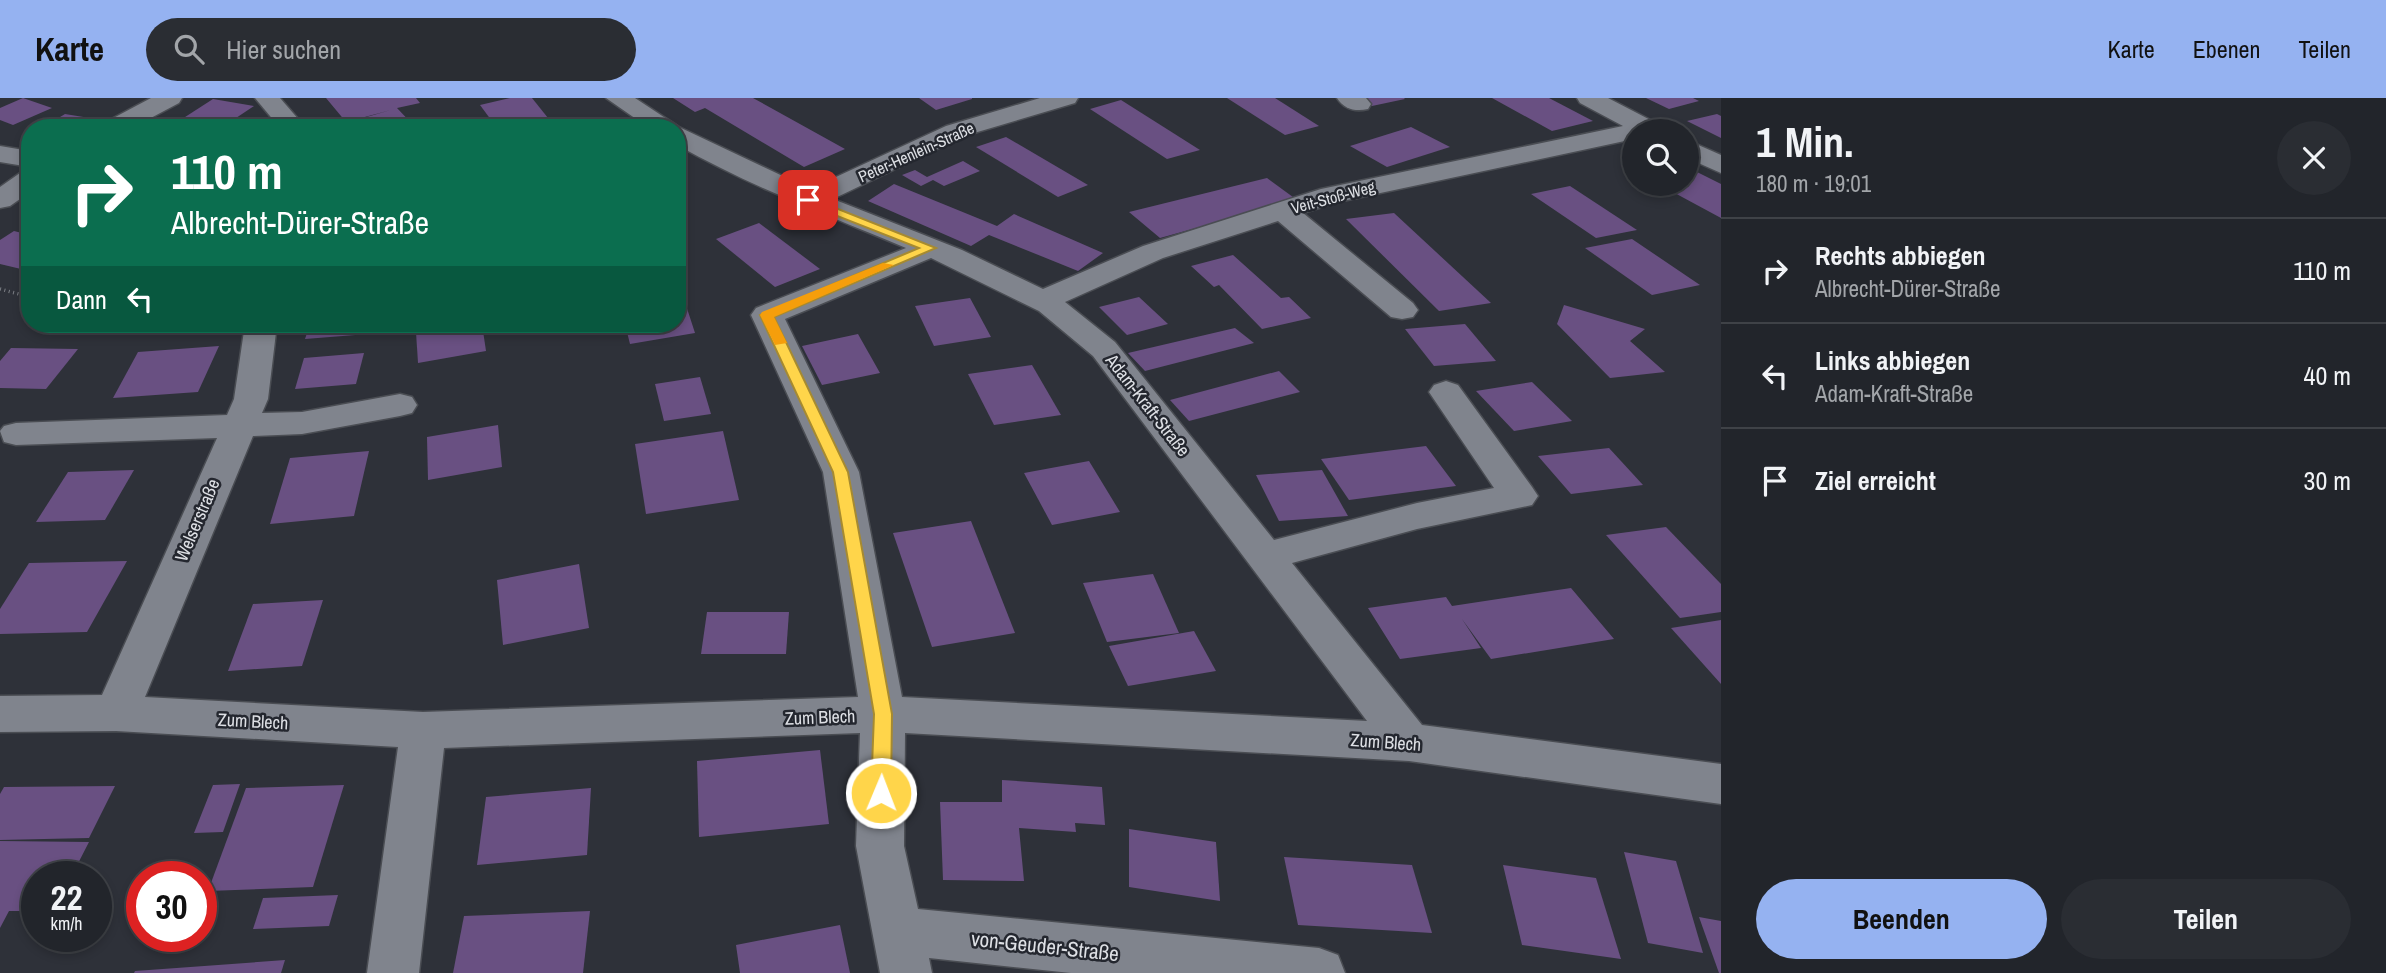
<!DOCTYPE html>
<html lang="de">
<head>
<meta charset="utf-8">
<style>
  :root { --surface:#22252b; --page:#2a2d33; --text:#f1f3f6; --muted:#a2a5a9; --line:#3f4247; --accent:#95b2f1 }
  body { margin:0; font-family:"Archivo Narrow",sans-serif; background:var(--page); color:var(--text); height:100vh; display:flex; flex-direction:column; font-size:26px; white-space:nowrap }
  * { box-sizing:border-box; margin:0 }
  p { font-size:23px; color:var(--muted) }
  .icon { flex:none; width:38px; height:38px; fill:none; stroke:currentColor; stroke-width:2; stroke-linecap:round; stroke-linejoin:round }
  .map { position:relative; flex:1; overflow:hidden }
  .sheet { display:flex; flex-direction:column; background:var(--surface); width:665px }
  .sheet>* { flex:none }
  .top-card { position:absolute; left:21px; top:21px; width:665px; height:214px; border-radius:28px; box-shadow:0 4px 10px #0003,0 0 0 2px var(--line); background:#0b6e4f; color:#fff; overflow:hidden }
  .fabs { position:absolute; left:1622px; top:21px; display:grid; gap:14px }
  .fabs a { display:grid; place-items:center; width:77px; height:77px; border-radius:50%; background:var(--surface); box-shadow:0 4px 10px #0003,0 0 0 2px var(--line); font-size:35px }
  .speed { position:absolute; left:21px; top:763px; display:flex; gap:14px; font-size:35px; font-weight:700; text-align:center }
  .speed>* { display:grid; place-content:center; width:91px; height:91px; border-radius:50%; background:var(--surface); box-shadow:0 4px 10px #0003,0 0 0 2px var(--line); line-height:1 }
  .speed small { font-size:18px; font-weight:400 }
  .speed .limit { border:10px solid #d22; background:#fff; color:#111 }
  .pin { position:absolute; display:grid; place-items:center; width:60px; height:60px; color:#fff; margin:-30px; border-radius:14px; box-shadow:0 4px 10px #0006 }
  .me { position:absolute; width:77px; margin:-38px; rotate:1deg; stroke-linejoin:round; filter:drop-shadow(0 0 5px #0008) }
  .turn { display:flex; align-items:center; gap:24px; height:147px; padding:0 35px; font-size:32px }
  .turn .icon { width:91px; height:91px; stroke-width:2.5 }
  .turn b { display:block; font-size:49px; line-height:60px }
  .then { display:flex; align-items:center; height:66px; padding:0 35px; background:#0003; gap:14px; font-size:26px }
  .round { display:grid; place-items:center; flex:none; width:74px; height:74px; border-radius:37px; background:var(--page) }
  .overview { display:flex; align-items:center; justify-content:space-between; height:119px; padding:0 35px }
  h1 { font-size:42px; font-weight:700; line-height:52px }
  .cta { display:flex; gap:14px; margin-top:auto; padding:14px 35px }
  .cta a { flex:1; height:80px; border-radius:42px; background:var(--accent); color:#111; font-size:28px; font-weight:700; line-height:80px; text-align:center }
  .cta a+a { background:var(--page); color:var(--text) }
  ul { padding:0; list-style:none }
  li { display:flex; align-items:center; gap:21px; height:105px; padding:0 35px; border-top:2px solid var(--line) }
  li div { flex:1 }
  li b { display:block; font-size:26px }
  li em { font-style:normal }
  header { display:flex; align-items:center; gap:42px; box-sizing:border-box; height:98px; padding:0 35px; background:var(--accent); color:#111 }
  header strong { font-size:33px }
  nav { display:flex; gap:38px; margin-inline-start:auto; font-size:24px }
  .search { width:490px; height:63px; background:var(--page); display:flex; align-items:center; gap:18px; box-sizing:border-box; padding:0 24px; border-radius:38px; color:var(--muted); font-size:26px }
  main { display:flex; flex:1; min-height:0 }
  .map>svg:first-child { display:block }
</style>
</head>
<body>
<header>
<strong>Karte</strong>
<div class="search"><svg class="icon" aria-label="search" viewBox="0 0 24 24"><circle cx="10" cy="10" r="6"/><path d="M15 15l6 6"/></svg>Hier suchen</div>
<nav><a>Karte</a><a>Ebenen</a><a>Teilen</a></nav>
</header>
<main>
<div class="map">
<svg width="1721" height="875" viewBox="0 0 1721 875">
  <rect width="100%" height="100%" fill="#2e3139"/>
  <g fill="#695082">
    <polygon points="23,0 52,10 13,27 0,22 0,10"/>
    <polygon points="326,0 416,0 420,5 397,10 416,30 354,30 349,24 391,12 346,24"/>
    <polygon points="510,0 532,0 548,20 497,30 480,7"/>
    <polygon points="673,0 753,0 845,51 804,69 705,10 695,14"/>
    <polygon points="919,0 972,0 972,1 936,12"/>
    <polygon points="1227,0 1275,0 1319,28 1285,37"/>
    <polygon points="1360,0 1404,0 1405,1 1372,8"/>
    <polygon points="1492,0 1549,0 1593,23 1552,33"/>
    <polygon points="1646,0 1693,0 1699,3 1669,11"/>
    <polygon points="213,1 254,8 224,28 182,21"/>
    <polygon points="1121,2 1200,52 1167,61 1090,11"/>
    <polygon points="65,16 102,22 89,30 42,30"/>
    <polygon points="1717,16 1721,18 1721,40 1687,23"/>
    <polygon points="1411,29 1450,49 1387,69 1350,48"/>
    <polygon points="1006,39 1088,87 1058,99 976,49"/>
    <polygon points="963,63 980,73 944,88 933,82 921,88 902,77 915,72 927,79"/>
    <polygon points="1687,69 1721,86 1721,120 1658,86 1687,86"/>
    <polygon points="1267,80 1297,102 1160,140 1129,114"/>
    <polygon points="894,86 997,128 1014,116 1103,155 1078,173 989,137 971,148 868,103"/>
    <polygon points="1570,88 1637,132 1596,140 1531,96"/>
    <polygon points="1394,115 1491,205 1439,213 1346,121"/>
    <polygon points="759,125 820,171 775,189 716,141"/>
    <polygon points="14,133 30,137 30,165 21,171 0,166 0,142"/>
    <polygon points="1632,141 1700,187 1652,197 1585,150"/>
    <polygon points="1233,157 1281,200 1289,199 1311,220 1262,231 1219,187 1214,189 1191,168"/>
    <polygon points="682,195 695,235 630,246 625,226 677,226 677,196"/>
    <polygon points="1139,199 1168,226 1127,237 1099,209"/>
    <polygon points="970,200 991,239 934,248 915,208"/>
    <polygon points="1564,207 1645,231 1630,243 1665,274 1610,280 1557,226"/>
    <polygon points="148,226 204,226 204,227 145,237"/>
    <polygon points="310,226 371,226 368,236 305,241"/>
    <polygon points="467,226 482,226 486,253 418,265 416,234"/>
    <polygon points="1465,226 1496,263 1434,268 1405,231"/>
    <polygon points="1235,230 1254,245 1145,273 1128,255"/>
    <polygon points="858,236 880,275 822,287 802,248"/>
    <polygon points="219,248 198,294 113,300 138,254"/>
    <polygon points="11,250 78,251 46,291 0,290 0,263"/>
    <polygon points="364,255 356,286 295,291 304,260"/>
    <polygon points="1032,267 1061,317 994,327 968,276"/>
    <polygon points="1279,273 1300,294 1189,323 1170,302"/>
    <polygon points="700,279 711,316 664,323 655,286"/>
    <polygon points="1532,284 1572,323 1514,333 1476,293"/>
    <polygon points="498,327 502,369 428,382 427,339"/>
    <polygon points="723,333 739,402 646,416 635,346"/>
    <polygon points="1426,348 1456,388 1349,402 1321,361"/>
    <polygon points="1609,350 1643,387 1571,396 1538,358"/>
    <polygon points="369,353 354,418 270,426 290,360"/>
    <polygon points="1089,363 1120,414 1052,427 1024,375"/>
    <polygon points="134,372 105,422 36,424 68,374"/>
    <polygon points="1322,372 1348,418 1279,423 1256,377"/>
    <polygon points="971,423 1015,535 932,549 893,435"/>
    <polygon points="1666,429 1721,486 1721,514 1680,520 1606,437"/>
    <polygon points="127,463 87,534 0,536 0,511 29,465"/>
    <polygon points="579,466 589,530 503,547 497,482"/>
    <polygon points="1153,476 1179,535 1107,544 1083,485"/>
    <polygon points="1571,490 1614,541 1491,561 1462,521 1481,550 1400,561 1368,510 1446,499 1452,508"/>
    <polygon points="323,502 302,568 228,573 253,506"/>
    <polygon points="707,514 789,514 786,556 701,556"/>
    <polygon points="1721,522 1721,586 1671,530"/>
    <polygon points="1194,533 1216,573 1128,588 1109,548"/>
    <polygon points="820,652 829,726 699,739 697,663"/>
    <polygon points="1002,682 1102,689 1105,727 1075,725 1076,734 1019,730 1024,783 943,782 940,704 1002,704"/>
    <polygon points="240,686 223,734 194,735 213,687"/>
    <polygon points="344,687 313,789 208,793 246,690"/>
    <polygon points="115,688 89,740 0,742 0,696 4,689"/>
    <polygon points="591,690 587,757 477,767 486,699"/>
    <polygon points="1129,731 1216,744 1220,803 1129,789"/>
    <polygon points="0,743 89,744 71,779 37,779 37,813 9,813 0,830"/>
    <polygon points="1624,754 1676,763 1703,855 1648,845"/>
    <polygon points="1284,759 1412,767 1432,835 1298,827"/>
    <polygon points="1503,767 1596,780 1621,861 1522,847"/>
    <polygon points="338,797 329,828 253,831 263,800"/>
    <polygon points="590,813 583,875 453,875 464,818"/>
    <polygon points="1699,819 1721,823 1721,875 1719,875"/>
    <polygon points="840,827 850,875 740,875 736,847"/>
    <polygon points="285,862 281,875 134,875 135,873"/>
  </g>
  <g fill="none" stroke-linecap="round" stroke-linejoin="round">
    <g stroke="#4a4d53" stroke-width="3">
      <g id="minor">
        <polygon points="151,0 182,0 179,5 132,30 101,30 104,25"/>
        <polygon points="255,0 280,0 306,30 280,30"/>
        <path d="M606,0h29l44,29 131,62 136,-63 94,-28h38l-3,5 -111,33 -131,63 129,51 81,39 100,-43 178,-57 302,-63 -43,-23 -3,-5h31l54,28 4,5h-32v8l-296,63 -35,11 110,90 5,7 -5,7 -11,2 -11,-2 -113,-96 -115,37 -98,44 50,40 159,198 143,-37 77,-15 -65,-96 5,-7 12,-4 12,4 74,102 6,9 -6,9 -115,24 -125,34 130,162 299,39v40l-312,-43 -504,-28 -1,113 14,63 401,39 19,7 7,18h-274l-142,-15 3,15h-52l-24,-127 4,-113 -416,15 -25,225h-52l31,-226 -282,-16 -116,1v-36l102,-1 115,-257 -201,7 -12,-3 -4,-11 4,-5 12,-3 211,-8 7,-16 11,-75h32l-9,75 -6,14 40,-1 98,-18 12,3 5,8 -5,8 -12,3 -98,18 -49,2 -108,261 278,15 435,-15 -35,-225 -72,-157 5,-7 150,-60c-79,-33 -154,-61 -229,-103v-17h-28zM931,160l108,53 54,45 274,365 -465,-24 -43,-225 -74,-153z"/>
        <path d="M1337,0h29l5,6 -3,5c-13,3 -24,0 -31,-11z"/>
        <polygon points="1687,42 1721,57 1721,75 1687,60"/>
        <polygon points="0,48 30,53 30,69 0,64"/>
        <polygon points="30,73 30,94 10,108 0,110 0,89 20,75"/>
      </g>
    </g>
    <polyline stroke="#7c7f85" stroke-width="3.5" stroke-dasharray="1 3.5" stroke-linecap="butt" points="0,191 30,199"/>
    <use href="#minor" fill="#80848d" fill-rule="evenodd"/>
  </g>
  <polygon fill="#ffd54a" stroke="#a68a30" stroke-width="2" points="808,99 936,150 774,219 848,374 892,616 891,695 888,701 874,701 871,695 874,616 833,374 760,217 919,150 804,105 802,102"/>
  <polygon fill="#f59e0b" points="883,165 894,167 774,219 787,245 775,247 760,217 762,214"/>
  <g text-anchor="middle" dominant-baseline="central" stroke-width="5" stroke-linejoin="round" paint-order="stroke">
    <g font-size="16" fill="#dee0e5" stroke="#24272f">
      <text transform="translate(916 54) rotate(-24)">Peter-Henlein-Straße</text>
      <text transform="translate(1333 99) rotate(-15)">Veit-Stoß-Weg</text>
    </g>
    <g font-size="18" fill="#dee0e5" stroke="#24272f">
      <text transform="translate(1148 307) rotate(52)">Adam-Kraft-Straße</text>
      <text transform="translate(197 422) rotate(-67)">Welserstraße</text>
      <text transform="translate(820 619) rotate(-2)">Zum Blech</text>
      <text transform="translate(253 623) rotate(3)">Zum Blech</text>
      <text transform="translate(1386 644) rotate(4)">Zum Blech</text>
    </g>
    <g font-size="21" fill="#dee0e5" stroke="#24272f">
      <text transform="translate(1045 848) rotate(6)">von-Geuder-Straße</text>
    </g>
  </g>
</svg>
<div class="fabs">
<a><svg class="icon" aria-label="search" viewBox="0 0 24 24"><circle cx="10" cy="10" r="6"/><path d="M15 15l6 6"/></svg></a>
</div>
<div class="speed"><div>22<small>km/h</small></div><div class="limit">30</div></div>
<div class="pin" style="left:808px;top:102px;background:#d93025"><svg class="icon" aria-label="arrive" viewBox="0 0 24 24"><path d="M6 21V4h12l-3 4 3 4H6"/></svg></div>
<svg class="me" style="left:881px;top:695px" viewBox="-20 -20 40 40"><circle r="17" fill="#ffd54a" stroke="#fff" stroke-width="3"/><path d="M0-11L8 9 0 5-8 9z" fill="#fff"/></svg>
<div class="top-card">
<div class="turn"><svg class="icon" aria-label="right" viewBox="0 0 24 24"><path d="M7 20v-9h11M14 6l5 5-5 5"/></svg><div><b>110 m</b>Albrecht-Dürer-Straße</div></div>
<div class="then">Dann<svg class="icon" aria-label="left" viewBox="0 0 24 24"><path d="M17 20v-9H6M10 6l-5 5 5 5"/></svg></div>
</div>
</div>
<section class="sheet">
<div class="overview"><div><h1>1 Min.</h1><p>180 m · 19:01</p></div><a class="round"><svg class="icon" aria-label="close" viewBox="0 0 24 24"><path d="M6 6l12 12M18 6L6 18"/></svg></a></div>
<ul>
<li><svg class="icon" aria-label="right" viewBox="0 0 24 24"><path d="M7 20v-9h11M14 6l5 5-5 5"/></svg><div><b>Rechts abbiegen</b><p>Albrecht-Dürer-Straße</p></div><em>110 m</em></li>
<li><svg class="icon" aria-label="left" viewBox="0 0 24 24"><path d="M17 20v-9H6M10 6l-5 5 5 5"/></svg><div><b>Links abbiegen</b><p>Adam-Kraft-Straße</p></div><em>40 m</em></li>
<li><svg class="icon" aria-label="arrive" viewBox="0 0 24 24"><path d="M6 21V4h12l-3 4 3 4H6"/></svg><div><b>Ziel erreicht</b></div><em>30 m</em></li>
</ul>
<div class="cta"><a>Beenden</a><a>Teilen</a></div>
</section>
</main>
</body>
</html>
